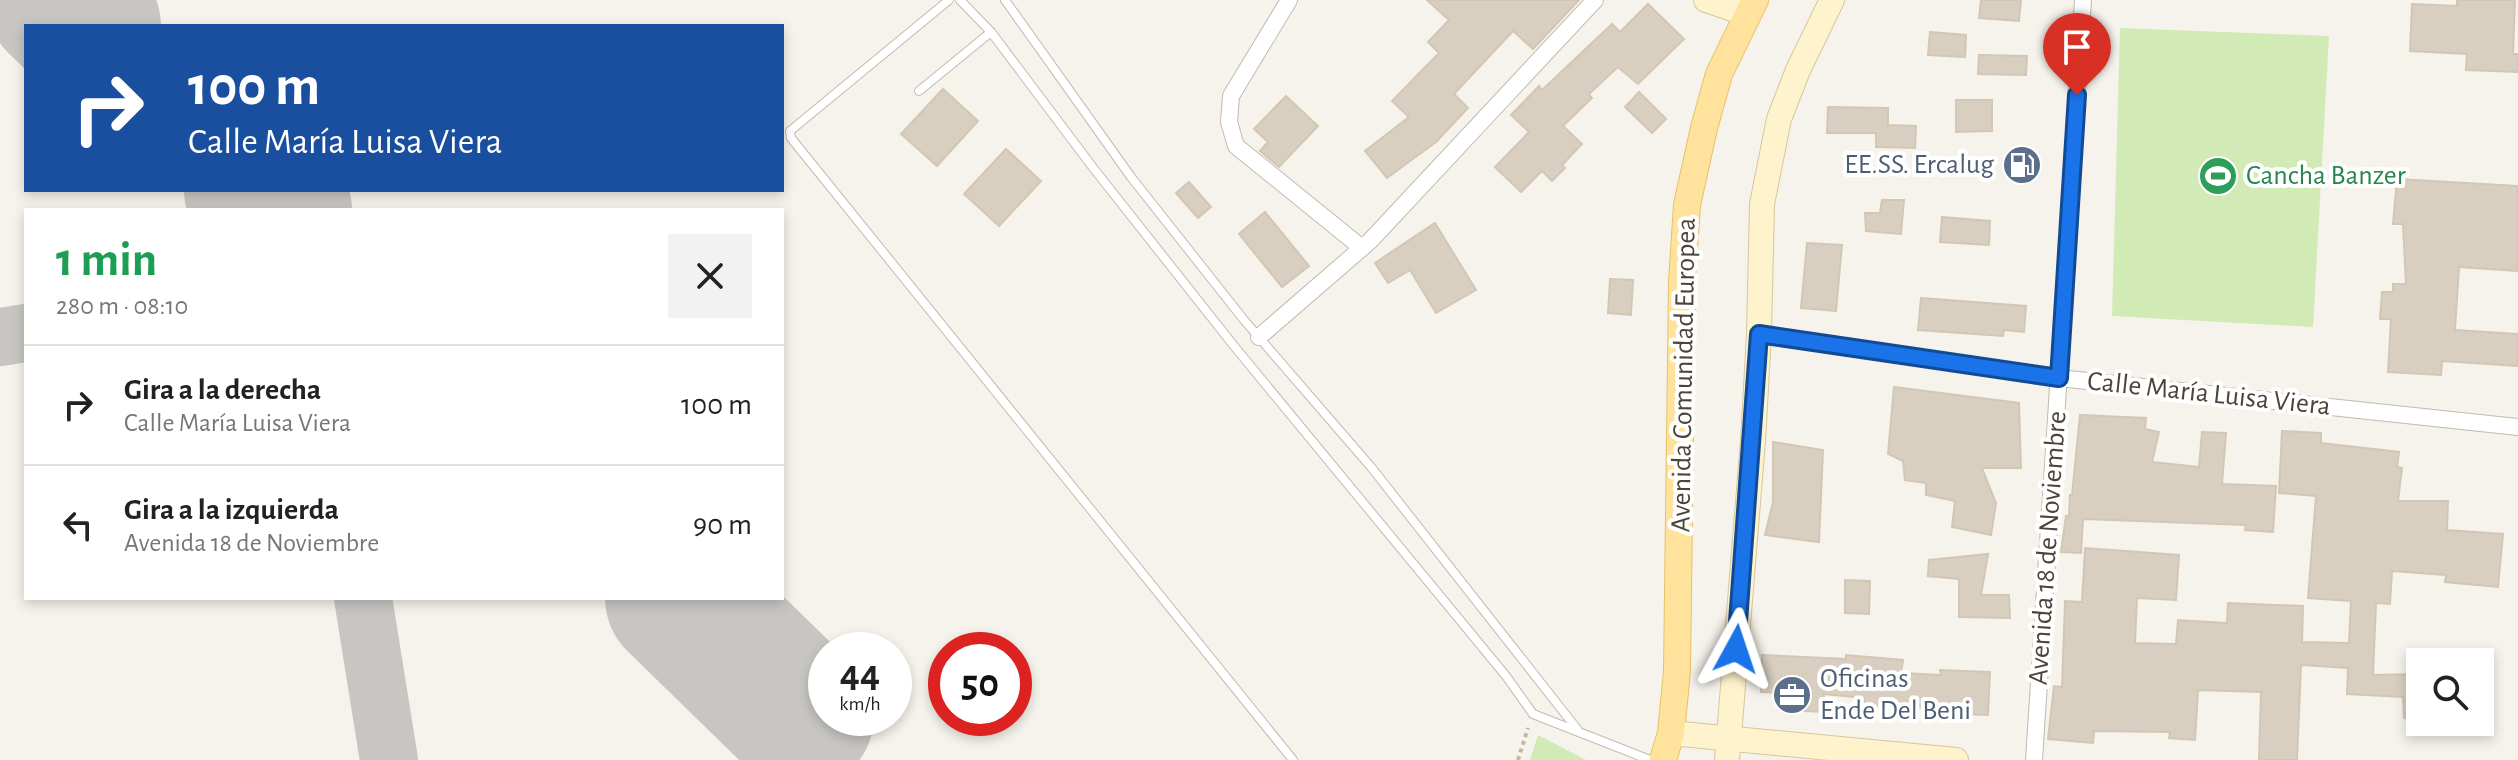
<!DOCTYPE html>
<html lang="es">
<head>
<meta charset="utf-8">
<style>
  :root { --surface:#fff; --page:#f2f2f2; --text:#222; --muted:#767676; --line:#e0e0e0 }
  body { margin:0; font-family:"Alegreya Sans",sans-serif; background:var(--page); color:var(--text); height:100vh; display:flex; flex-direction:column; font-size:30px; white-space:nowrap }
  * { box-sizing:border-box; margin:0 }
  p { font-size:26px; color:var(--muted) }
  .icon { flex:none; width:44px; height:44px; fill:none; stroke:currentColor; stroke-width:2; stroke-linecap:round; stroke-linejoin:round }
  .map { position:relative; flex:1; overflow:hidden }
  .side { position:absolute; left:24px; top:208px; width:760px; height:392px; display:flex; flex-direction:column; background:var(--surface); border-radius:0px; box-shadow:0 4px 12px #0003 }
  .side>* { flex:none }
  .top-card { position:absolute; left:24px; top:24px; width:760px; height:168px; border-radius:0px; box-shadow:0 4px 12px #0003; background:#1a4fa0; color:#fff; overflow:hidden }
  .fabs { position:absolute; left:2406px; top:648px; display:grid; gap:16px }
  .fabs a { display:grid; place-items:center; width:88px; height:88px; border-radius:0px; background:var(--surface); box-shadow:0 4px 12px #0003; font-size:40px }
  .speed { position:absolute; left:808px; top:632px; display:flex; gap:16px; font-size:40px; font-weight:700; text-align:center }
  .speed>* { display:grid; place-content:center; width:104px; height:104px; border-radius:50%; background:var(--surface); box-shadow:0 4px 12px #0003; line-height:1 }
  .speed small { font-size:20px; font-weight:400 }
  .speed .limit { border:12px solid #d22; background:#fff; color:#111 }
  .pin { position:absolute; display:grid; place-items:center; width:68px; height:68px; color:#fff; margin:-82px -34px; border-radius:50% 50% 50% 0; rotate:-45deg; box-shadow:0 0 8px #0007 }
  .pin .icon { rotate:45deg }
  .me { position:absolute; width:88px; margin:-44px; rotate:5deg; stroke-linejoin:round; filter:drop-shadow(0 0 6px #0008) }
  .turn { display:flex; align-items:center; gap:28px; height:168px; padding:0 32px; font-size:36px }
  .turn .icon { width:104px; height:104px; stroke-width:2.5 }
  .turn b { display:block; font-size:56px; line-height:68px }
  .round { display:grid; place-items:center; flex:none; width:84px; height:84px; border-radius:0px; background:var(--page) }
  .headline { display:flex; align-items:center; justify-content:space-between; height:136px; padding:0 32px }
  h1 { font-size:48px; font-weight:700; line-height:60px; color:#1e9e55 }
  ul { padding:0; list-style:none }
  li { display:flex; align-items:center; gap:24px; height:120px; padding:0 32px; border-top:2px solid var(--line) }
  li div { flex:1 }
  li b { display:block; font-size:30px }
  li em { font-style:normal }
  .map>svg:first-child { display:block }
</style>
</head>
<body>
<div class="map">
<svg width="2518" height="760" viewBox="0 0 2518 760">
  <rect width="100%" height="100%" fill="#f6f3ec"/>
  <g fill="#d2eab5">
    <polygon points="2120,28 2329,36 2313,327 2112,316"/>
    <polygon points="1538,735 1586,760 1530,760"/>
  </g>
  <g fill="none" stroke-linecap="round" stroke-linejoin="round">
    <g stroke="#c8c6c3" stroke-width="58">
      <polyline points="0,337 26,333"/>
      <polyline points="363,598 389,760"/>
    </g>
    <g stroke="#c8c6c3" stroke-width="148">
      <polyline points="60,0 87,26"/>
      <polyline points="258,190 278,210"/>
      <polyline points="679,598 800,716"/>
    </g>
  </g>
  <g fill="#d8cfc1" stroke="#d3c7b4" stroke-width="2">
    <polygon points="1427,0 1579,0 1533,49 1513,31 1454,94 1468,108 1436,142 1387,178 1365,151 1409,117 1392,101 1439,53 1428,42 1449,20"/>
    <polygon points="1981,0 2021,0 2019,21 1979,18"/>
    <polygon points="2457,0 2515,0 2513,54 2518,54 2518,72 2466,70 2467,54 2410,51 2412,4 2457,6"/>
    <polygon points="1648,4 1684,39 1638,84 1618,67 1589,94 1592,98 1563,126 1582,144 1562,165 1565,168 1552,181 1542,171 1521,192 1495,167 1529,132 1511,115 1539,86 1542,90 1612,24 1620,32"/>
    <polygon points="1930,32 1966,35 1965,57 1928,55"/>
    <polygon points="1979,55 2027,56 2026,75 1978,74"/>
    <polygon points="943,89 978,121 937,166 901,134"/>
    <polygon points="1639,92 1666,119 1652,133 1625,107"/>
    <polygon points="1286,96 1318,126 1279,167 1260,151 1268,142 1254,129"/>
    <polygon points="1956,100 1992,100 1992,131 1956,132"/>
    <polygon points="1828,107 1888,108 1888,125 1916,126 1915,148 1876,147 1876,133 1827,133"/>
    <polygon points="1006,149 1041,181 999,226 964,194"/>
    <polygon points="2397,179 2518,186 2518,271 2459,267 2455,330 2518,334 2518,366 2442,361 2441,375 2388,372 2391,319 2380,319 2382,292 2393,292 2393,284 2406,284 2403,224 2393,224"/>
    <polygon points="1189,182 1211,207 1198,218 1176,193"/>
    <polygon points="1882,200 1904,200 1901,234 1866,231 1865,213 1880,213"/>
    <polygon points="1265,212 1309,266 1282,287 1239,234"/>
    <polygon points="1942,217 1990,221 1989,245 1940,242"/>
    <polygon points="1435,223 1476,290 1436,313 1410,270 1388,283 1375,263"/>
    <polygon points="1807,243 1842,245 1836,311 1801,308"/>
    <polygon points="1610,279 1633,280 1631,315 1608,313"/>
    <polygon points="1921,298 2026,306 2024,332 2004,330 2003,336 1918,330"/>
    <polygon points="1894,387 2019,403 2021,468 1982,468 1996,503 1991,535 1952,527 1955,501 1926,495 1926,483 1905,480 1903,461 1888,454"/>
    <polygon points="2080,415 2146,418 2145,429 2159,432 2152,462 2199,467 2202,432 2226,433 2222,484 2276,486 2273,532 2245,530 2246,525 2083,519 2081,553 2061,552 2066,516 2069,516 2070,495 2072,495"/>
    <polygon points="2282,431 2321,433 2321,443 2399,452 2397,467 2402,468 2398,501 2448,501 2447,530 2503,534 2498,587 2445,582 2446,575 2392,571 2390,604 2376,603 2373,675 2420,674 2420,717 2404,718 2403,697 2347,694 2348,668 2301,665 2297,760 2259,760 2261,692 2198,690 2195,740 2169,738 2170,732 2094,731 2093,743 2048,739 2054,686 2062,687 2065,601 2082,602 2085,548 2179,555 2176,600 2137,598 2135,643 2176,644 2178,620 2227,623 2228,603 2303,606 2302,642 2349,643 2351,601 2308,598 2316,496 2279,493"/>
    <polygon points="1773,442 1823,450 1819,542 1765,535 1773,502"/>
    <polygon points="1988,554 1981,595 2009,595 2010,618 1959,617 1959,579 1928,576 1929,560"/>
    <polygon points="1845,580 1870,581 1869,614 1845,613"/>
    <polygon points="1762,655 1846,659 1846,655 1903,660 1901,673 1941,675 1940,670 1990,672 1988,715 1964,714 1964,709 1864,705 1864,698 1824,694 1823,712 1786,710 1786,693 1761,692"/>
  </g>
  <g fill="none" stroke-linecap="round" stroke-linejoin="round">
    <g stroke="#c2bbae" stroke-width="10">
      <g id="lane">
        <polyline points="949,0 790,131 791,138 1293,760"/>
        <polyline points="960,0 991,32 1094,169 1234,346 1506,676 1533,714 1650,760"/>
        <polyline points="1005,0 1131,177 1244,320 1371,467 1577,729"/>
        <polyline points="919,91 991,32"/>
      </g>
    </g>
    <g stroke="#c2bbae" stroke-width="18">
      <g id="street">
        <polyline points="1289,0 1231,96 1229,122 1236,146 1362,248"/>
        <polyline points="1759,334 2059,378 2518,427"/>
        <polyline points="1259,337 1370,241 1595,0"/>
        <polyline points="2034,760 2083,0"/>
      </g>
    </g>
    <g stroke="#d6c79b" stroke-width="26">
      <g id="secondary">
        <polyline points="1706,0 1747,14"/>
        <polyline points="1671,733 1956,760"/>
        <polyline points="1727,760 1753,441 1759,334 1762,204 1779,119 1798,70 1832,0"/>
      </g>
    </g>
    <g stroke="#e6c16a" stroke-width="28">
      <polyline id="primary" points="1663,760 1671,733 1677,671 1682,281 1687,205 1704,128 1719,74 1755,0"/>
    </g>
    <polyline stroke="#c4b79f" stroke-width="4" stroke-dasharray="4 4" stroke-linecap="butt" points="1518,760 1528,728"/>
    <use href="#lane" stroke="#fff" stroke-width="8"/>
    <use href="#street" stroke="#fff" stroke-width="16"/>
    <use href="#secondary" stroke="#fff3cd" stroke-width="24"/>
    <use href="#primary" stroke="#ffe39c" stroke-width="26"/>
  </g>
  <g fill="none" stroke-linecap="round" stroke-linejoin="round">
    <g stroke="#114b97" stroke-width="20">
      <polyline id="route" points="1736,649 1759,334 2059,378 2077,95"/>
    </g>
    <use href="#route" stroke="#1a73e8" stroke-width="14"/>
  </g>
  <defs>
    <g id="fuel-disc" transform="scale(2)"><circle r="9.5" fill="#5c6f8a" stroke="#fff"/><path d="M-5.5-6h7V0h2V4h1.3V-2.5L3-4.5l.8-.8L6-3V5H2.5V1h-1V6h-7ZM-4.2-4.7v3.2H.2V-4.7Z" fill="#fff"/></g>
    <g id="stadium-disc" transform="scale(2)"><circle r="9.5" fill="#2e9e5b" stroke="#fff"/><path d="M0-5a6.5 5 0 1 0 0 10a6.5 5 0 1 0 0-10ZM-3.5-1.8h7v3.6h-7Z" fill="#fff"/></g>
    <g id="office-disc" transform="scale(2)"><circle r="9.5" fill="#5c6f8a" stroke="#fff"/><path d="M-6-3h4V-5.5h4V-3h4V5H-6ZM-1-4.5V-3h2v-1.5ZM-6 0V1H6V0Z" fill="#fff"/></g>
  </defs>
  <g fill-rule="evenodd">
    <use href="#fuel-disc" x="2022" y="165"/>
    <use href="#stadium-disc" x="2218" y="176"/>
    <use href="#office-disc" x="1792" y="695"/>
  </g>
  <g text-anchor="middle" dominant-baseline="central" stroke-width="8" stroke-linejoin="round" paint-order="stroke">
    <g font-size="28" fill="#4e5e75" stroke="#fff" text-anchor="end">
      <text x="1994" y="165">EE.SS. Ercalug</text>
      <text x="1820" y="679" text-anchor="start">Oficinas<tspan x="1820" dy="32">Ende Del Beni</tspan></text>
    </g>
    <g font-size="28" fill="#27864d" stroke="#fff" text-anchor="start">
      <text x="2246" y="176">Cancha Banzer</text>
    </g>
    <g font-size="28" fill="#4b4439" stroke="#fff">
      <text transform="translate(1684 375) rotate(-89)">Avenida Comunidad Europea</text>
      <text transform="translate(2209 394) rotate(6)">Calle María Luisa Viera</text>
      <text transform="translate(2048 548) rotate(-86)">Avenida 18 de Noviembre</text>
    </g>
  </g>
</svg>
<div class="fabs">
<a><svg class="icon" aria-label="search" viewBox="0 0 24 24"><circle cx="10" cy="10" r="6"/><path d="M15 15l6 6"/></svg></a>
</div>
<div class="speed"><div>44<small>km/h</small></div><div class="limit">50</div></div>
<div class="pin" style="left:2077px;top:95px;background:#d93025"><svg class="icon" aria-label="arrive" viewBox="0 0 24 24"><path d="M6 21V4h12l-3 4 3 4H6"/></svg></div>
<svg class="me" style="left:1736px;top:649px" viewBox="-20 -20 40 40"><path d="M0-17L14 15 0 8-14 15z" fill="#1a73e8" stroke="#fff" stroke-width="4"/></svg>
<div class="top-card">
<div class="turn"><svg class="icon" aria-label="right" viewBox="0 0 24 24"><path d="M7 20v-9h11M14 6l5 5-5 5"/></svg><div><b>100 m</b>Calle María Luisa Viera</div></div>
</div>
<section class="side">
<div class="headline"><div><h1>1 min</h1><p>280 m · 08:10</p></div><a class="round"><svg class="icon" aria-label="close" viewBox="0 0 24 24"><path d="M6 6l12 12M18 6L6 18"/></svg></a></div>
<ul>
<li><svg class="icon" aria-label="right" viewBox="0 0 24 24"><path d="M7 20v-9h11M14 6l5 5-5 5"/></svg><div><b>Gira a la derecha</b><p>Calle María Luisa Viera</p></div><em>100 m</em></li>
<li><svg class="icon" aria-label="left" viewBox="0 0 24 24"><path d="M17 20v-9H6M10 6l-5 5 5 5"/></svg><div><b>Gira a la izquierda</b><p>Avenida 18 de Noviembre</p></div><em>90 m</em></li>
</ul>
</section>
</div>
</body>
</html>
